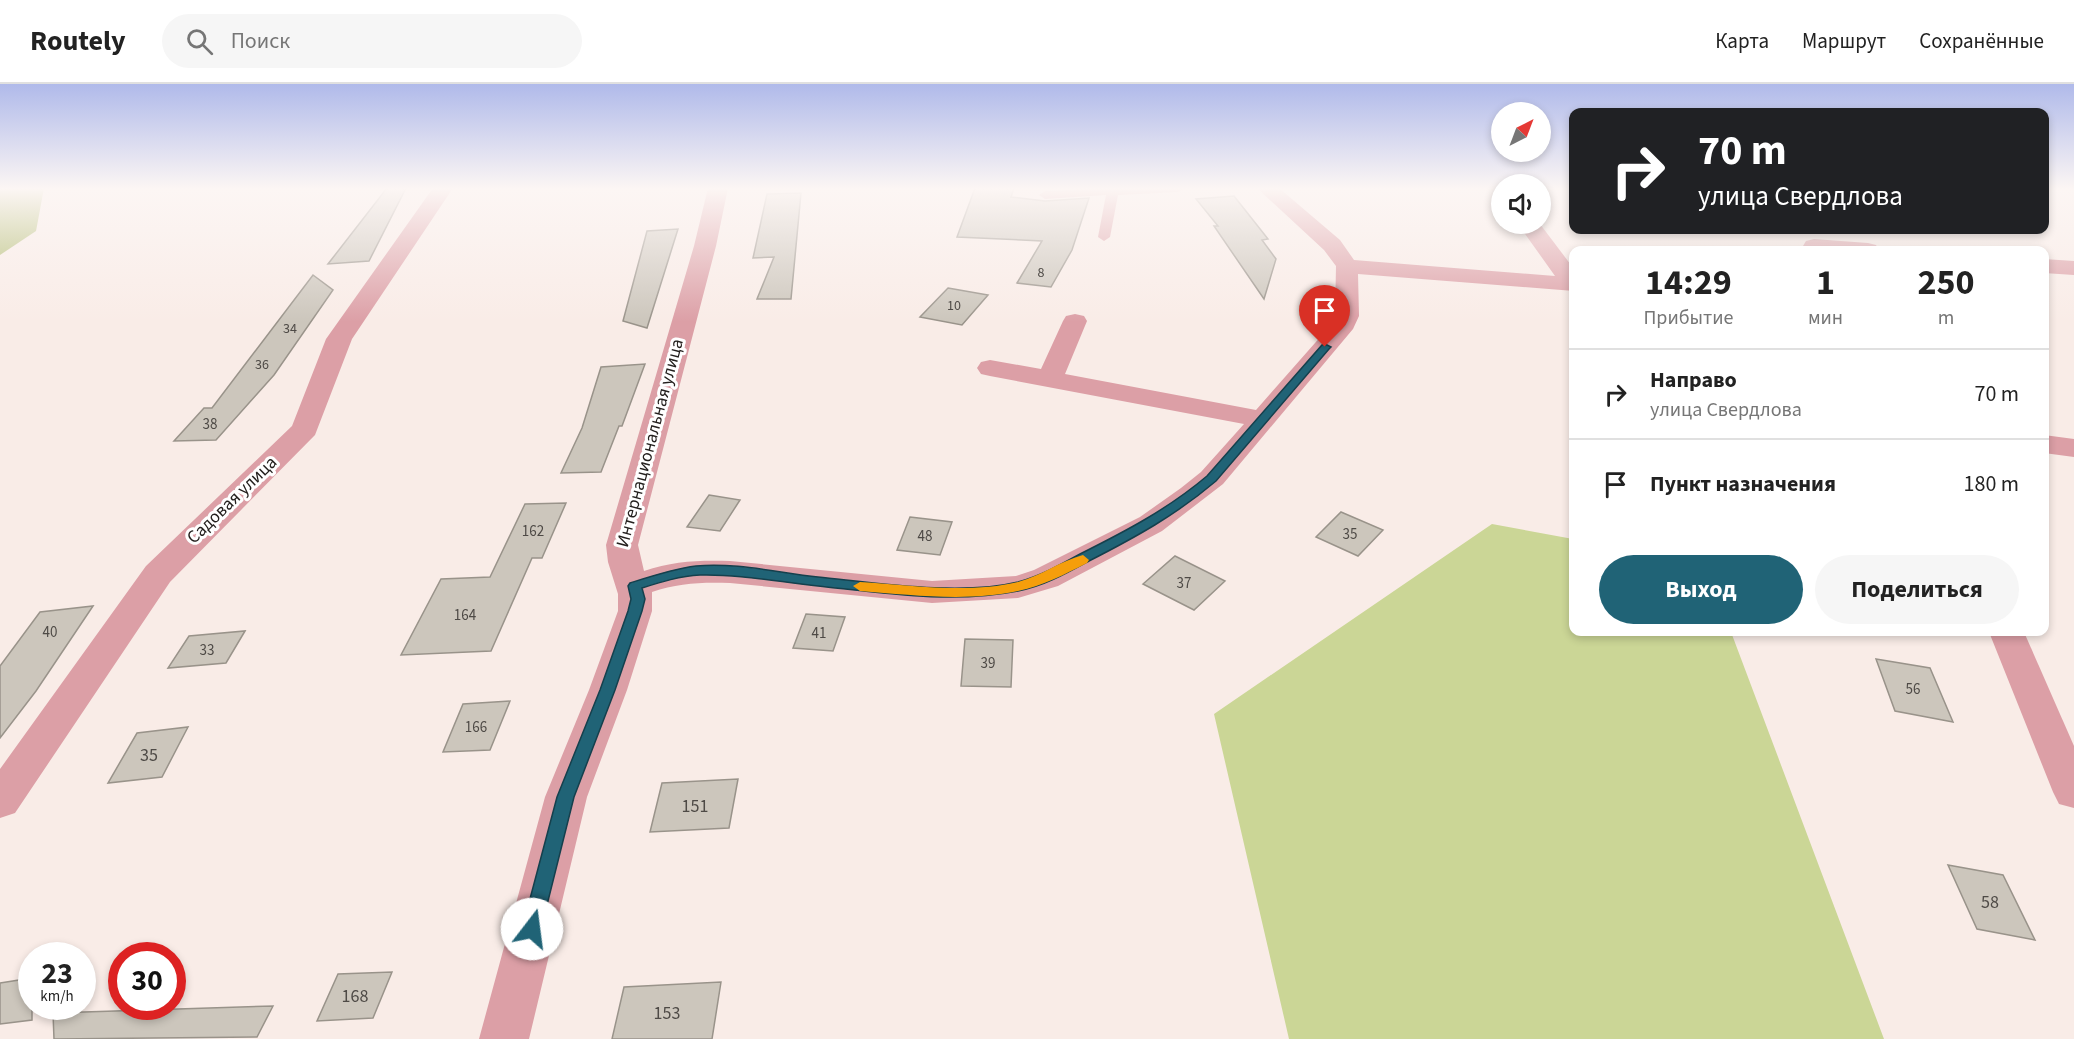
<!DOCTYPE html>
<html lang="ru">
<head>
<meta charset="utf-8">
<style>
  :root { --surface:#fff; --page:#f6f6f6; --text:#222; --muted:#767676; --line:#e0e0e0; --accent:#206376 }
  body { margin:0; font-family:"Source Sans 3",sans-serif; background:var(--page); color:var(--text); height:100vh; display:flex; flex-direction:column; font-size:22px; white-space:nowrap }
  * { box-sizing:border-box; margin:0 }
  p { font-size:20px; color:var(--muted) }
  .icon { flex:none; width:33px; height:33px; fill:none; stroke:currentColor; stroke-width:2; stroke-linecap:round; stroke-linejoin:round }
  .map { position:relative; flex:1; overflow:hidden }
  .drawer { position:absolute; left:1569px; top:162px; width:480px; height:390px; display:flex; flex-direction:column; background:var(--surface); border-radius:12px; box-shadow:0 3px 9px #0003 }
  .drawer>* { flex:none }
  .guide { position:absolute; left:1569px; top:24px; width:480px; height:126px; border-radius:12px; box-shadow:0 3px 9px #0003; background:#202124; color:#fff; overflow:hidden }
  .needle { width:39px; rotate:42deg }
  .buttons { position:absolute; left:1491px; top:18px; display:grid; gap:12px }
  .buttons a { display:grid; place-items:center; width:60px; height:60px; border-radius:50%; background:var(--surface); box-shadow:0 3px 9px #0003; font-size:30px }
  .speed { position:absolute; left:18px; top:858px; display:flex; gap:12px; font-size:30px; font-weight:700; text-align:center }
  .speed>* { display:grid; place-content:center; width:78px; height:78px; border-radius:50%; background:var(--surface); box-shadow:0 3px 9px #0003; line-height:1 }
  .speed small { font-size:15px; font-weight:400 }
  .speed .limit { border:9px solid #d22; background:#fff; color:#111 }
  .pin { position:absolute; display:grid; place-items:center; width:51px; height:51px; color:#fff; margin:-62px -26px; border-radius:50% 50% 50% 0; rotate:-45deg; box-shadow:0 0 6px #0007 }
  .pin .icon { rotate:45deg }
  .me { position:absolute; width:66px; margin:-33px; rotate:15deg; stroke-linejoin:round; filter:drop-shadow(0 0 4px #0008) }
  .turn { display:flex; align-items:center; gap:21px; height:126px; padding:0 30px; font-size:27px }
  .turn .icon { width:78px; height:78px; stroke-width:2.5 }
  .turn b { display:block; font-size:42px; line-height:51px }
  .eta { display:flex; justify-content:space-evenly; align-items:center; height:102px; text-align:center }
  .eta b { font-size:36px; font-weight:700; line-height:42px }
  .action { display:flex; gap:12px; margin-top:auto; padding:12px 30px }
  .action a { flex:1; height:69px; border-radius:36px; background:var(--accent); color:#fff; font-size:24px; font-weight:700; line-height:69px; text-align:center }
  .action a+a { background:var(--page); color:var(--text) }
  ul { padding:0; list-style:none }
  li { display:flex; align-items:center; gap:18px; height:90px; padding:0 30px; border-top:2px solid var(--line) }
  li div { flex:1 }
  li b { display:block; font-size:22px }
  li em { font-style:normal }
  header { display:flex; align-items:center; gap:36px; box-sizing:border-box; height:84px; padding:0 30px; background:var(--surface); border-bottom:2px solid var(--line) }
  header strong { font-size:28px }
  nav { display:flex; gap:33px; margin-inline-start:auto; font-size:21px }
  .search { width:420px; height:54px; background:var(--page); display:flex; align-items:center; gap:15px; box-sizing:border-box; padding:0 21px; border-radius:33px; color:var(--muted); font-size:22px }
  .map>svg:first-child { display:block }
</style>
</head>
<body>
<header>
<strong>Routely</strong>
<div class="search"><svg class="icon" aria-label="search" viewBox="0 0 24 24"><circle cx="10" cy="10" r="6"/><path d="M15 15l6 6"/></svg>Поиск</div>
<nav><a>Карта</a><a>Маршрут</a><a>Сохранённые</a></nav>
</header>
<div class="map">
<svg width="2074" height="955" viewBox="0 0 2074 955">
  <rect width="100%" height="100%" fill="#f9ece7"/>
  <polygon fill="#cbd696" points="1492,440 1573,455 1574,548 1731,548 1884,955 1289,955 1214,630"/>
  <polygon fill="#acb86a" points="0,104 44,104 36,147 0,171"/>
  <g fill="#ccc6bc" stroke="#99938a" stroke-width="1.5">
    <polygon points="387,104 406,104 369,177 328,180"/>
    <polygon points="975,104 1014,104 1011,113 1045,117 1089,114 1072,166 1051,203 1017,199 1042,157 957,153"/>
    <polygon points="801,109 791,215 757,215 774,173 753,174 767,110"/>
    <polygon points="1234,112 1268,155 1262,156 1276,175 1264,215 1214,142 1218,142 1196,115"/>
    <polygon points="678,145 647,244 623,237 647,147"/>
    <polygon points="313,191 333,206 274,291 216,356 174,357 204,324 212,324"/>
    <polygon points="948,204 988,211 962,241 920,233"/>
    <polygon points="645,280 622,342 619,342 601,388 561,389 582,344 601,283"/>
    <polygon points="709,411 740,416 720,447 687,443"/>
    <polygon points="566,419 542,474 532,474 491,567 401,571 441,495 490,493 525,420"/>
    <polygon points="1341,428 1383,446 1358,472 1316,453"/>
    <polygon points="910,433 952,438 940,471 897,466"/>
    <polygon points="1175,472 1225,497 1194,526 1143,500"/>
    <polygon points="93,522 36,607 0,654 0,582 40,528"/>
    <polygon points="806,530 845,533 833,567 793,564"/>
    <polygon points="245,547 226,579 168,584 189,552"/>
    <polygon points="965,555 1013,556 1011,603 961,602"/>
    <polygon points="1876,575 1930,584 1953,638 1895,627"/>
    <polygon points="510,617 490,666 443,668 463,620"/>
    <polygon points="188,643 162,693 108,699 137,649"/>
    <polygon points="738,695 729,744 650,748 662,699"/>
    <polygon points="1948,781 2003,791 2035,856 1977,845"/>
    <polygon points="392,888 373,934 317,937 338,890"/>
    <polygon points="32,894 32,936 0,940 0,899"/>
    <polygon points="721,898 712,955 612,955 624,903"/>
    <polygon points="273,922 257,953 54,955 53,929"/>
  </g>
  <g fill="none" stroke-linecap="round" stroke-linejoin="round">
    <polygon fill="#dc9fa6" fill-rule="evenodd" points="1108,104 1184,104 1178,108 1118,111 1110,153 1104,157 1098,153 1106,111 1045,115 1039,111 1045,107"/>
    <g fill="#dc9fa6" fill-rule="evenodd">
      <polygon points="433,104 453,104 352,255 315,351 170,498 15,729 0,734 0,685 146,482 292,342 326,255"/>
      <path d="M708,104h20l-12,58 -78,299 6,26c29,-10 56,-11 86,-10l202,20 84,-5 18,-6 106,-53 41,-29 20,-16 43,-48 -254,-48 -9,-2 -4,-6 4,-6 9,-2 51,9 22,-48 3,-5 9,-2 9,2 3,5 -22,53 191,36 74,-84 5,-10 1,-50 -12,-16 -67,-62h22l61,52 14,20 201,16 -37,-52h22l34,45v22l-216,-17 1,42 -6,13 -130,155 -61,47 -104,55 -40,12 -86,5 -202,-20c-28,-1 -52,0 -78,9v19l-25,79 -40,107 -58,242h-50l66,-242 44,-107 29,-79v-17l-10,-32 -2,-17 88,-299z"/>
      <polygon points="1814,155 1868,159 1876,161 1879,166 1806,166 1803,162 1806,157"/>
      <polygon points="2044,175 2074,177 2074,191 2044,189"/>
      <polygon points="2044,351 2074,355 2074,373 2044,369"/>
      <polygon points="1989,548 2024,548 2074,662 2074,724 2059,720 2053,708"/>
    </g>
  </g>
  <linearGradient id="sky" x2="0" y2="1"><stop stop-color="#b0baea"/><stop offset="0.44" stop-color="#fcf6f4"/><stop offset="1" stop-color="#fcf6f4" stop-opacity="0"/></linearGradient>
  <rect width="2074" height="238" fill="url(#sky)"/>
  <path fill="#206376" stroke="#15404d" stroke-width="1.5" d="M1325,260l6,3 -2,2 -113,132c-40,34 -80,56 -127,80 -22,12 -45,25 -71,30 -65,13 -135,2 -200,-5 -39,-4 -79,-12 -118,-11 -20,1 -39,7 -58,13l3,11 -3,12 -27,79 -41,107 -33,132 -3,6 -6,2 -7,-2 -3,-6 35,-132 43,-107 28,-79 3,-12 -3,-13 2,-3c22,-7 43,-14 66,-17 39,-4 83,7 122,11 59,6 143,19 200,5 22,-6 42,-17 62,-28 46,-23 88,-45 127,-78l115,-131z"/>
  <path fill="#f59e0b" d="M1083,471l6,5 -2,3c-22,11 -44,23 -69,28 -51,11 -106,4 -158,0l-7,-5 7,-4c51,3 108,12 158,0 23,-6 42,-21 65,-27z"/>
  <g text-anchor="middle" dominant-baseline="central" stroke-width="6" stroke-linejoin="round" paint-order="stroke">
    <g font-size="14" fill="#4e4a46">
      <text x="1041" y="189">8</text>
      <text x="954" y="222">10</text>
      <text x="290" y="245">34</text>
      <text x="262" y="281">36</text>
    </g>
    <g font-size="15" fill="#4e4a46">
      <text x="210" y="340">38</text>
      <text x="533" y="447">162</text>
      <text x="1350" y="450">35</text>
      <text x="925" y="452">48</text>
      <text x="1184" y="499">37</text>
      <text x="465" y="531">164</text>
      <text x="50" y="548">40</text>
      <text x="819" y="549">41</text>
      <text x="207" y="566">33</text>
      <text x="988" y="579">39</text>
      <text x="1913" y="605">56</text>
      <text x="476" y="643">166</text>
    </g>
    <g font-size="18" fill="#24201e" stroke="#fff">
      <text transform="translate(650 359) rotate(-75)">Интернациональная улица</text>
      <text transform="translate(232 416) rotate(-44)">Садовая улица</text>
    </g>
    <g font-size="18" fill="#4e4a46">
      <text x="149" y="671">35</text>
      <text x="695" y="722">151</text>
      <text x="1990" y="818">58</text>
      <text x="355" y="912">168</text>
      <text x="667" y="929">153</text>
    </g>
  </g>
</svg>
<div class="buttons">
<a><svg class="needle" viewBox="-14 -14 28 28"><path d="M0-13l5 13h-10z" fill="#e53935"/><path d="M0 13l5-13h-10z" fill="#767676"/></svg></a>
<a><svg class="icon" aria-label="sound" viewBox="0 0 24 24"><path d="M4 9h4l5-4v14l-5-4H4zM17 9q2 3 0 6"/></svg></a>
</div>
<div class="speed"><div>23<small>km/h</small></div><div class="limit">30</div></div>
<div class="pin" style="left:1325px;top:263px;background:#d93025"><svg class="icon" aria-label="arrive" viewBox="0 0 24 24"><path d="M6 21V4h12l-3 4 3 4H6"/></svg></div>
<svg class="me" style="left:532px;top:845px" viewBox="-20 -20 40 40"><circle r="19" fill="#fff"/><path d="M0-13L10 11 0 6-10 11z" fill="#206376"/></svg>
<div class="guide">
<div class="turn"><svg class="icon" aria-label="right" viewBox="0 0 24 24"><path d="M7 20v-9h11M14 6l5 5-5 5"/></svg><div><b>70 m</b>улица Свердлова</div></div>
</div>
<section class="drawer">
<div class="eta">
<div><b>14:29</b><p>Прибытие</p></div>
<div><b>1</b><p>мин</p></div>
<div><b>250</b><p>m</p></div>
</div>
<ul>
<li><svg class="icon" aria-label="right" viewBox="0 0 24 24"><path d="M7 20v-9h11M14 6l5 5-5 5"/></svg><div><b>Направо</b><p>улица Свердлова</p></div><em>70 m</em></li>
<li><svg class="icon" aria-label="arrive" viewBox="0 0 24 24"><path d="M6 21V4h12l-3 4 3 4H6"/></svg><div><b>Пункт назначения</b></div><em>180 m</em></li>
</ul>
<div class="action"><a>Выход</a><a>Поделиться</a></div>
</section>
</div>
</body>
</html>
